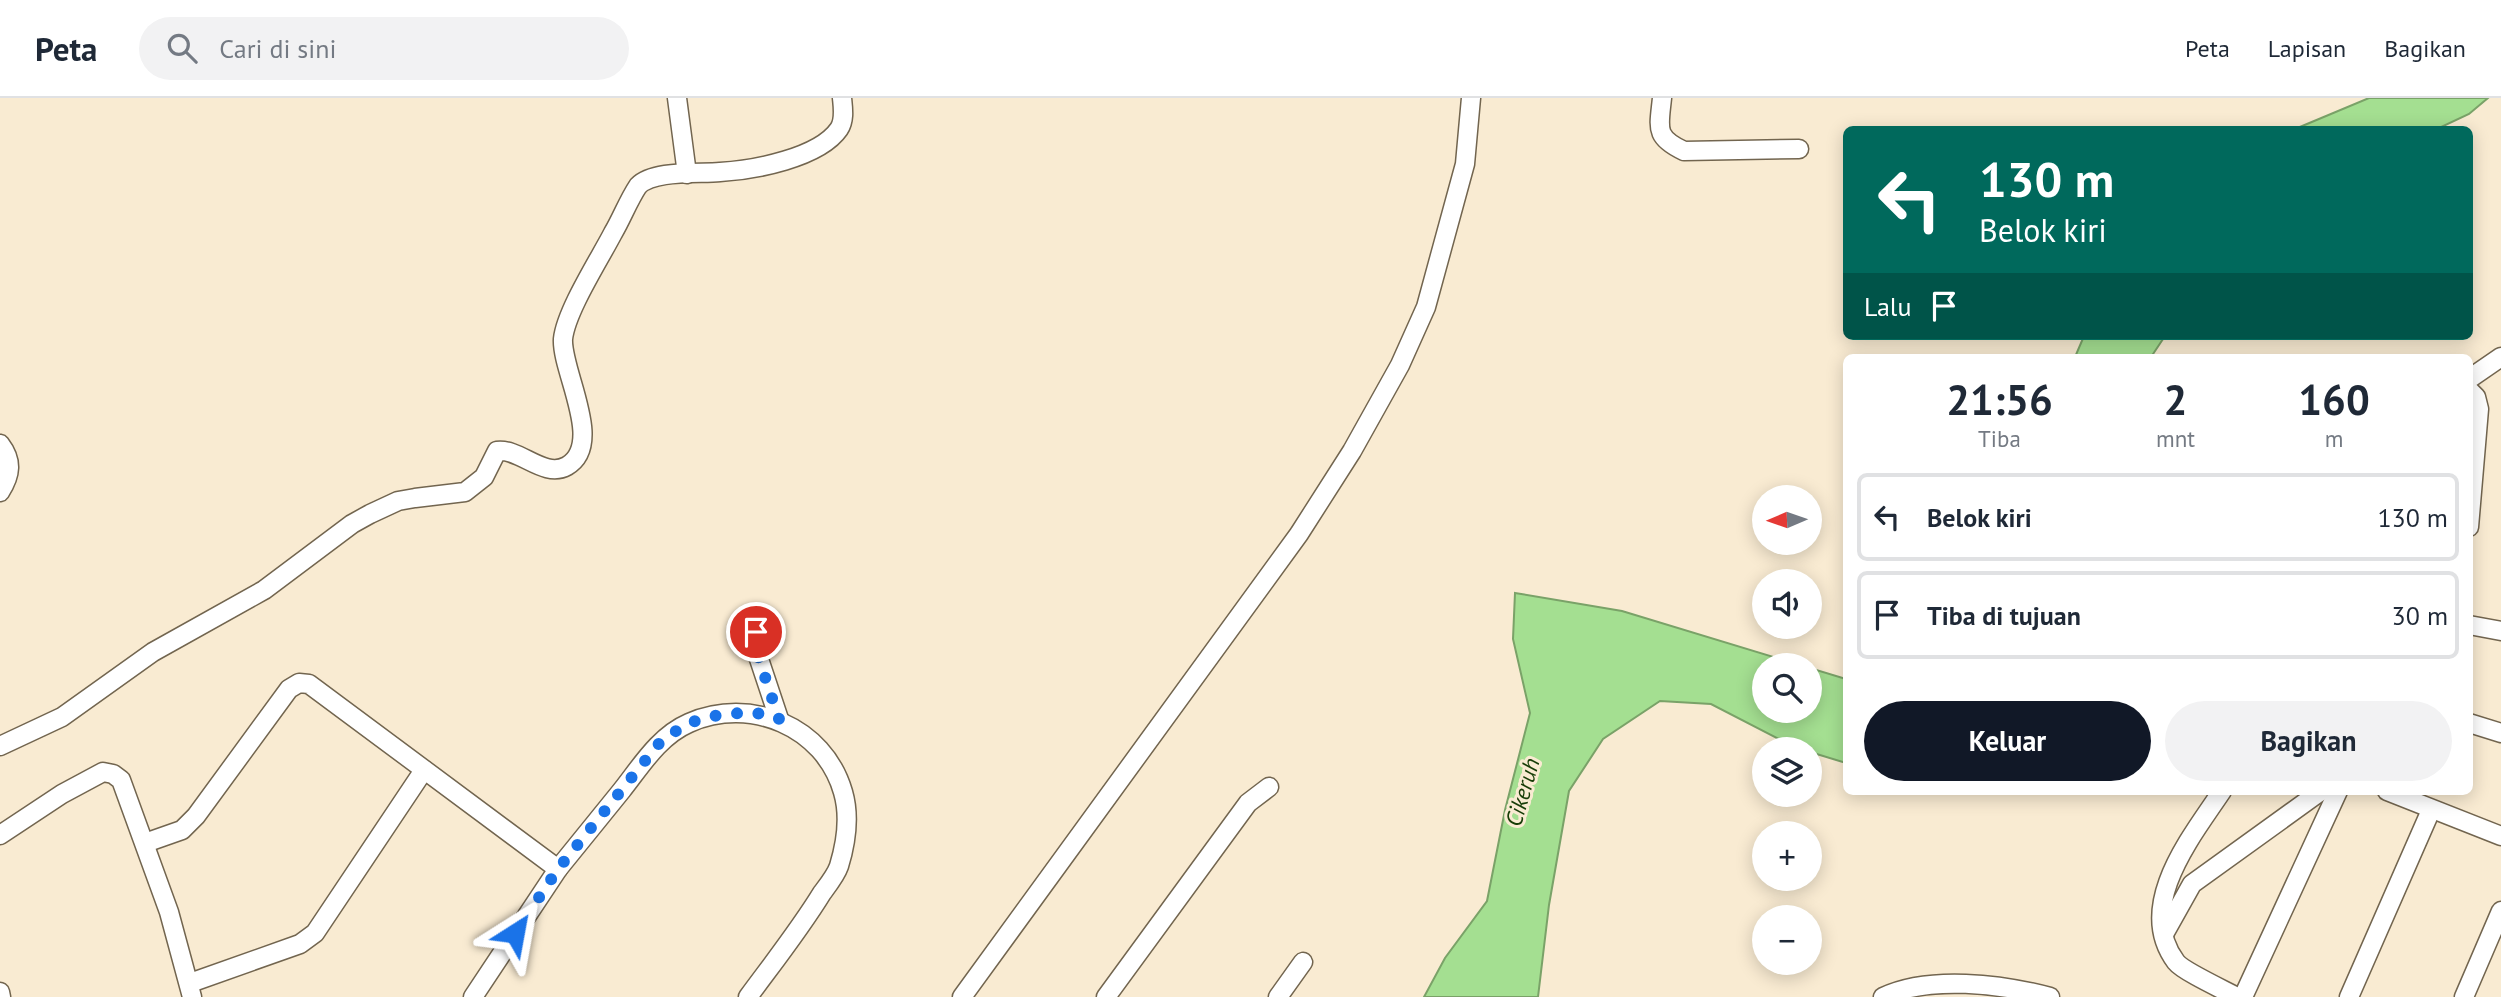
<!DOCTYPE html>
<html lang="id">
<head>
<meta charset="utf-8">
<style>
  :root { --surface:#fff; --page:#f2f2f3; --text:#1f2937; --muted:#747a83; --line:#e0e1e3; --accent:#111827 }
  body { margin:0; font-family:"PT Sans",sans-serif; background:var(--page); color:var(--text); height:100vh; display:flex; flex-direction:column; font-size:26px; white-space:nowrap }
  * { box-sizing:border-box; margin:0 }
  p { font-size:23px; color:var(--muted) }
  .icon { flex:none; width:38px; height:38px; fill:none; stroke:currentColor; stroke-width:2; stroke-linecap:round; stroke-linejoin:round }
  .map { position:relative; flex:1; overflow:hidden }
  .side { position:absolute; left:1843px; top:256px; width:630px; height:441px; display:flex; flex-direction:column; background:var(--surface); border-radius:10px; box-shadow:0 4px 18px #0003 }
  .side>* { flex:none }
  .banner { position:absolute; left:1843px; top:28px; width:630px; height:214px; border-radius:10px; box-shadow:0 4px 18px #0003; background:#00695c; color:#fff; overflow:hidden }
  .needle { width:46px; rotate:268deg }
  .tools { position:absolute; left:1752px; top:387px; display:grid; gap:14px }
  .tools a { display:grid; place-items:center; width:70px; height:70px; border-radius:50%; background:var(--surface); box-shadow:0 4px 18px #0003; font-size:35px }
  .pin { position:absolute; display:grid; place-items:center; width:60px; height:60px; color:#fff; margin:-30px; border:4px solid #fff; border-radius:50%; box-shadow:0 2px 7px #0007 }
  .me { position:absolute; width:77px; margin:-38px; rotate:34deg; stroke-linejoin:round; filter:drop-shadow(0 0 5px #0008) }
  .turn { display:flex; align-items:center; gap:24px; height:147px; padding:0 21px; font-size:32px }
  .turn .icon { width:91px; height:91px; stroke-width:2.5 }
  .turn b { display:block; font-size:49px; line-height:60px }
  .then { display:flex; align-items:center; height:66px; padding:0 21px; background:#0003; gap:14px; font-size:26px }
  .eta { display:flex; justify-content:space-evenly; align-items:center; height:119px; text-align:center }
  .eta b { font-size:42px; font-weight:800; line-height:49px }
  .action { display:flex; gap:14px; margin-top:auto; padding:14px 21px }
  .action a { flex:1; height:80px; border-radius:42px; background:var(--accent); color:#fff; font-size:28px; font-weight:800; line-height:80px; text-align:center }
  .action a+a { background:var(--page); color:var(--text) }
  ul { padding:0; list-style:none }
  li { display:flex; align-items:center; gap:21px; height:88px; margin:0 14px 10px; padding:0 7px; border:4px solid var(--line); border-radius:10px }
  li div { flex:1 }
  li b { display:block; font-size:26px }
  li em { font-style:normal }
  header { display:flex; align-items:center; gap:42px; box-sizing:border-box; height:98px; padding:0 35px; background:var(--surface); border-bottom:2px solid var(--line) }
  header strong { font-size:33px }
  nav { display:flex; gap:38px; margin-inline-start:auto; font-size:24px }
  .search { width:490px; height:63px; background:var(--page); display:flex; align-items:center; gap:18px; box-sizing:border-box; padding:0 24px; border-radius:38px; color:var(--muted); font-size:26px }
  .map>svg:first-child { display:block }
</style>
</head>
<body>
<header>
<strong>Peta</strong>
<div class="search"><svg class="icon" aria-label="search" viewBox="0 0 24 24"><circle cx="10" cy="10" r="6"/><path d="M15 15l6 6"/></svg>Cari di sini</div>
<nav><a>Peta</a><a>Lapisan</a><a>Bagikan</a></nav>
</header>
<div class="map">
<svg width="2501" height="899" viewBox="0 0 2501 899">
  <rect width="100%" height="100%" fill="#f9ebd2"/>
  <g fill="#a4df91" stroke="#7aa268" stroke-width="2">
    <polygon points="2369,0 2488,0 2469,16 2437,31 2295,31"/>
    <polygon points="2084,238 2165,238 2151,259 2075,259"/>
    <polygon points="1515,495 1622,513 1800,567 1764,567 1764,612 1810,612 1810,570 1846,581 1846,665 1810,654 1810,651 1796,650 1711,606 1660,603 1603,641 1569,693 1549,807 1538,899 1424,899 1445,860 1487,803 1505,712 1530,615 1513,541"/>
  </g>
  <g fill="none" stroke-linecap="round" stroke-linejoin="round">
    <g stroke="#72654f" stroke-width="21">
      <g id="street">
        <polyline points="677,0 687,76"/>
        <path d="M1662,0c-3,30 -8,39 22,53l115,-2"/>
        <polyline points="2469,281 2501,259"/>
        <polyline points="2469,292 2476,299 2479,311 2469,429"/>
        <path d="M0,346c13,17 11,31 0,48"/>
        <polyline points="757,519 755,549 779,621"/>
        <polyline points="2469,527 2501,533"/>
        <polyline points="2469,625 2501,635"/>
        <path d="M0,648l62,-29 91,-65 111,-62 88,-66 18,-10 28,-13 17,-3 50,-6 19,-15 13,-26c23,-3 47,28 70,15 38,-22 -6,-95 -4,-127 3,-28 36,-79 50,-106 9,-15 15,-32 25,-47 15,-16 60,-12 82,-14 34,-2 99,-14 119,-43 6,-9 4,-21 3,-31"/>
        <path d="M2222,693c-30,45 -88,115 -46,171 7,9 48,28 61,35"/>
        <polyline points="2387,693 2501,738"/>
        <polyline points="0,737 62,696 103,674 113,676 121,682 169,814 192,899"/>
        <polyline points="145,745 182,732 196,718 289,591 299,585 309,586 558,771 473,899"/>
        <path d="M558,771c21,-26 42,-52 64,-79 19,-24 37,-54 67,-67 61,-27 135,3 154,69 7,24 3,51 -4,74 -3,9 -11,19 -17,27 -22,36 -49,70 -74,104"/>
        <polyline points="2164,836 2192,786 2321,693"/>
        <polyline points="190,885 300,846 315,835 424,672"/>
        <polyline points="0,894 1,899"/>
        <polyline points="962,899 1299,436 1352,353 1400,267 1426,209 1465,66 1471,0"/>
        <polyline points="1106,899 1248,705 1269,689"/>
        <polyline points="1278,899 1303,864"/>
        <path d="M1883,899c46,-22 119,-13 167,0"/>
        <polyline points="2243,899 2338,693"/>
        <polyline points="2349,899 2431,712"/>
        <polyline points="2464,899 2501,813"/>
      </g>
    </g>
    <use href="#street" stroke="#fff" stroke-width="18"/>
  </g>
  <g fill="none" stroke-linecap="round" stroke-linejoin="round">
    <polyline stroke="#1a73e8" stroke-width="12" stroke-dasharray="0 21.6" points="515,835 558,771 661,643 688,625 718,617 753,614 779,621 755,549 756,534"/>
  </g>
  <g text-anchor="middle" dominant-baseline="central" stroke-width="6" stroke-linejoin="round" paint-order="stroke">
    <g font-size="23" font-style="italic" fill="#173d07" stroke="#f9ebd2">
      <text transform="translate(1522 694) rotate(-74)">Cikeruh</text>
    </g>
  </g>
</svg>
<div class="tools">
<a><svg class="needle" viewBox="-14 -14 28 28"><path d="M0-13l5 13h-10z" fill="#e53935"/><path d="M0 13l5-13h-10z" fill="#747a83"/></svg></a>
<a><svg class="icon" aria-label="sound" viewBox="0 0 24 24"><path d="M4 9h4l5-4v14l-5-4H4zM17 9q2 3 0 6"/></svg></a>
<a><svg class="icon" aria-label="search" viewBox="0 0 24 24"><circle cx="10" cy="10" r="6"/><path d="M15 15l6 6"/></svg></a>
<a><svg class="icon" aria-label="layers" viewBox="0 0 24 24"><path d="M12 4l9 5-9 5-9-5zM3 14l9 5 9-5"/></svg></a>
<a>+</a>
<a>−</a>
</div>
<div class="pin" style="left:756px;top:534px;background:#d93025"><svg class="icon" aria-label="arrive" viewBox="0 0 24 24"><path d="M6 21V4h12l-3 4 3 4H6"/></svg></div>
<svg class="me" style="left:515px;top:835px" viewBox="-20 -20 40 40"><path d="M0-17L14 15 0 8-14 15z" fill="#1a73e8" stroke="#fff" stroke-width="4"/></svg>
<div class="banner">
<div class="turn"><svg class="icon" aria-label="left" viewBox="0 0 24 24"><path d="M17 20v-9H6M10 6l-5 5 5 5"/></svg><div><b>130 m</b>Belok kiri</div></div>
<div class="then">Lalu<svg class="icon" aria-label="arrive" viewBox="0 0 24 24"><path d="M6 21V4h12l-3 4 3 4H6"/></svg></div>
</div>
<section class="side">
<div class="eta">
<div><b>21:56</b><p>Tiba</p></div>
<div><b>2</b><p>mnt</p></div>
<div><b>160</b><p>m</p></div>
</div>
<ul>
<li><svg class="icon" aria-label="left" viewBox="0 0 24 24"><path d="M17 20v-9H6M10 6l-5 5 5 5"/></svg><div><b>Belok kiri</b></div><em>130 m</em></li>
<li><svg class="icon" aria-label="arrive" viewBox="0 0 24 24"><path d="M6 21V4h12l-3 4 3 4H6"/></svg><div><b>Tiba di tujuan</b></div><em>30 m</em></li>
</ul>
<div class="action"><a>Keluar</a><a>Bagikan</a></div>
</section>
</div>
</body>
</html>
